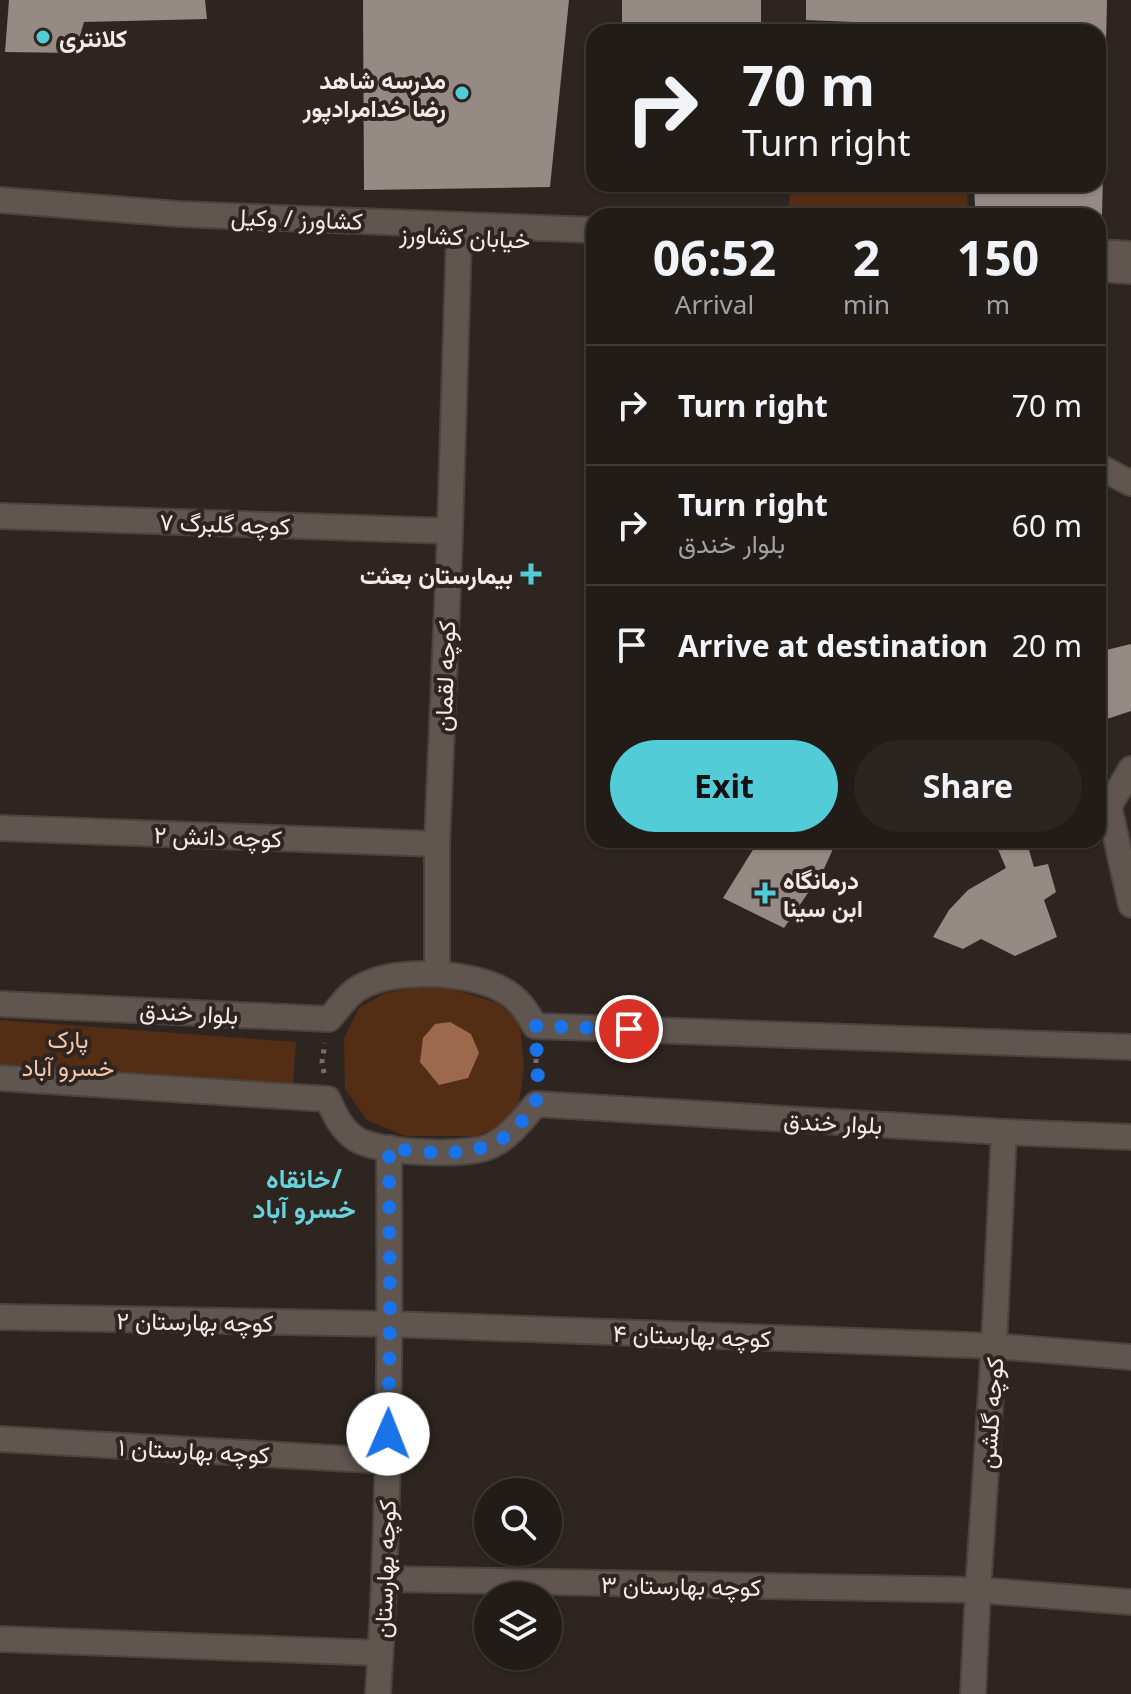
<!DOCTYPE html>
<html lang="en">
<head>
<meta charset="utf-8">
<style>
  :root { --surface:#221c18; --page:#2a2521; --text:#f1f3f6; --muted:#a2a1a2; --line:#3f3a37; --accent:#52ccd6 }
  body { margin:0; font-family:"Noto Sans",Vazirmatn,sans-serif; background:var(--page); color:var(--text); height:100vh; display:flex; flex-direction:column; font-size:30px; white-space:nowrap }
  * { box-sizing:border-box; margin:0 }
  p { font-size:26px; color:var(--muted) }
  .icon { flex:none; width:44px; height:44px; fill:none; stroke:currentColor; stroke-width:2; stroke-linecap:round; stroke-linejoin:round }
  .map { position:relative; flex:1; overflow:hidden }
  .details { position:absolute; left:586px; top:208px; width:520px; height:640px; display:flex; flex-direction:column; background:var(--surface); border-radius:24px; box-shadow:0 2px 6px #0004,0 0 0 2px var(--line) }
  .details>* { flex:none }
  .top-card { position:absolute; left:586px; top:24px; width:520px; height:168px; border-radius:24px; box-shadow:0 2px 6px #0004,0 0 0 2px var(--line); background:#221c18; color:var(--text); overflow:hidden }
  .buttons { position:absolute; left:474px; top:1478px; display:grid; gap:16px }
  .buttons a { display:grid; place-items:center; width:88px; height:88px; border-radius:50%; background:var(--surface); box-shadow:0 2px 6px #0004,0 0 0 2px var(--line); font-size:40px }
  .pin { position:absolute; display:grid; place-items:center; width:68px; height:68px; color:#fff; margin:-34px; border:4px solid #fff; border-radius:50%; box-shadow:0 2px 8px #0007 }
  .me { position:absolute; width:88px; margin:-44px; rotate:1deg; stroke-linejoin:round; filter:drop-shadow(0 0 6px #0008) }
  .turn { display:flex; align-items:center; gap:28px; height:168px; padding:0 24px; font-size:36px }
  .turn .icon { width:104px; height:104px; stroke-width:2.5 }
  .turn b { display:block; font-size:56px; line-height:68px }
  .eta { display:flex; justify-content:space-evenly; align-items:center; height:136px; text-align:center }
  .eta b { font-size:48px; font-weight:700; line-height:56px }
  .button { display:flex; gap:16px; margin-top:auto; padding:16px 24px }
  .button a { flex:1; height:92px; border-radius:48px; background:var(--accent); color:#111; font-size:32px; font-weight:700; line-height:92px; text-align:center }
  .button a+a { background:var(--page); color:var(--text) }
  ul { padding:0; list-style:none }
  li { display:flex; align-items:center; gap:24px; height:120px; padding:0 24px; border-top:2px solid var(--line) }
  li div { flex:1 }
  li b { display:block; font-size:30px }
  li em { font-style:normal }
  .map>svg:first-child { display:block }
</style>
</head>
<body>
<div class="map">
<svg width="1131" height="1694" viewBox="0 0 1131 1694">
  <rect width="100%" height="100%" fill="#2e2520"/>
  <g fill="#542d15">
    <polygon points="791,184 967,184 968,216 788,216"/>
    <polygon points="436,984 498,1003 520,1023 524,1067 519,1104 505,1125 474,1136 405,1136 367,1120 345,1089 344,1038 359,1008 385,993"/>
    <polygon points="0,1020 296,1042 292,1095 0,1074"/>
  </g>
  <polygon fill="#9d694c" points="450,1022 471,1034 479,1053 468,1078 439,1085 420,1062 423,1038 435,1024"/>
  <g fill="#968a84">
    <polygon points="9,0 205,0 207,19 84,22 75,53 5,52"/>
    <polygon points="363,0 569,0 550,187 364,190"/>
    <rect x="622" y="0" width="139" height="32"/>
    <polygon points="806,0 1107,0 1102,216 975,206 974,184 1098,184 1098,32 970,32 970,27 806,20"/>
    <polygon points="1131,644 1131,711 1098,722 1098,652"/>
    <polygon points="759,840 837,840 823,871 784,928 723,898"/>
    <polygon points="994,840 1026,840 1034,867 1048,864 1056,892 1044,900 1057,937 1015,956 981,939 963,949 933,937 949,910 968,890 1006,868"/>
  </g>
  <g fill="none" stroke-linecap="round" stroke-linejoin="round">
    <g stroke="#4b433f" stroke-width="28">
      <g id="minor">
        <polyline points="0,200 179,214 594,230"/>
        <polyline points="1098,252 1131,254"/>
        <polyline points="1098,269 1131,271"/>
        <polyline points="1098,466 1130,483"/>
        <polyline points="0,516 450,531"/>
        <polyline points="1131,769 1109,806 1131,905"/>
        <polyline points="0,828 437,844"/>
        <polyline points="437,973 437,844 449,561 459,235"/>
        <path d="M0,1004l329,15c9,-10 19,-25 30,-31 34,-21 109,-17 144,2 15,8 24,21 32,36l596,21"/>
        <path d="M0,1078l328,21c7,16 13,30 28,40 22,14 103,17 129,9 22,-7 36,-27 51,-44l468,28 127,5"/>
        <polyline points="0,1317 390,1324 994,1346 1131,1357"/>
        <polyline points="0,1439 387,1461"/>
        <polyline points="385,1579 978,1590 1131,1602"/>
        <polyline points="0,1639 380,1653"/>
        <path d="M378,1694c12,-182 12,-364 11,-546"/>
        <polyline points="973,1694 978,1590 994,1346 1004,1132"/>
      </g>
    </g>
    <g stroke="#766e6a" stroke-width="5" stroke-dasharray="4 6" stroke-linecap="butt">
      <polyline points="536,1049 536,1079"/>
      <polyline points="324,1073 322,1062 325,1043"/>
    </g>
    <use href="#minor" stroke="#60554f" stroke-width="24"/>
  </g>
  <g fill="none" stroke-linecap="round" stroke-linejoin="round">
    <path stroke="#1a73e8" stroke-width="14" stroke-dasharray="0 25.2" d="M388,1434l2,-110 -1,-176c46,6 101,13 133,-27 5,-7 12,-13 14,-21 4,-24 0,-50 -1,-74l94,3"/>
  </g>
  <g fill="#52ccd6" stroke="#2e2520" stroke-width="3">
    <circle cx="43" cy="37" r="8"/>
    <circle cx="462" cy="93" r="8"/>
    <path d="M527 562h8v8h8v8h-8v8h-8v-8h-8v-8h8z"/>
    <path d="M761 881h8v8h8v8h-8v8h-8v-8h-8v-8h8z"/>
  </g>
  <g text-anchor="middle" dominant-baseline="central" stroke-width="8" stroke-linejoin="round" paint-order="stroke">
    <g font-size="24" font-weight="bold" fill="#f2ebe8" stroke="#2e2520" text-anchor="start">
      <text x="59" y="37">کلانتری</text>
      <text x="446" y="79" text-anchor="end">مدرسه شاهد<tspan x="446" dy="28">رضا خدامرادپور</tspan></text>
      <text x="513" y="574" text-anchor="end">بیمارستان بعثت</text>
      <text x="783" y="879">درمانگاه<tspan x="783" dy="28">ابن سینا</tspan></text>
    </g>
    <g font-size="24" fill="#f2ebe8" stroke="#2e2520">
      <text transform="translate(297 218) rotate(2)">کشاورز / وکیل</text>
      <text transform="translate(465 236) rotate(3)">خیابان کشاورز</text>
      <text transform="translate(225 523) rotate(2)">کوچه گلبرگ ۷</text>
      <text transform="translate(444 676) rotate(-88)">کوچه لقمان</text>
      <text transform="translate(218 836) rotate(2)">کوچه دانش ۲</text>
      <text transform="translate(189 1012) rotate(3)">بلوار خندق</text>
      <text transform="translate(833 1122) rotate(3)">بلوار خندق</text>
      <text transform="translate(195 1321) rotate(1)">کوچه بهارستان ۲</text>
      <text transform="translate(692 1335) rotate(2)">کوچه بهارستان ۴</text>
      <text transform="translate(990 1413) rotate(-86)">کوچه گلشن</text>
      <text transform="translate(194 1450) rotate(3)">کوچه بهارستان ۱</text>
      <text transform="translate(384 1569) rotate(-88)">کوچه بهارستان</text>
      <text transform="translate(681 1585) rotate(1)">کوچه بهارستان ۳</text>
    </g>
    <g font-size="24" fill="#f6c6ac" stroke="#2e2520">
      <text x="68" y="1038">پارک<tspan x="68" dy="28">خسرو آباد</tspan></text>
    </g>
    <g font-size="26" font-weight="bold" fill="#67d3dc" stroke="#2e2520">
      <text x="304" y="1178">خانقاه/<tspan x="304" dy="30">خسرو آباد</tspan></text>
    </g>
  </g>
</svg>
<div class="buttons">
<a><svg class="icon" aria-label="search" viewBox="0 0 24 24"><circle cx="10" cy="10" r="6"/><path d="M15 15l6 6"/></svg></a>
<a><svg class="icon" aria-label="layers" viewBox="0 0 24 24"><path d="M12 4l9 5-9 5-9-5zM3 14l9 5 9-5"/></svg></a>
</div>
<div class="pin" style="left:629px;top:1029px;background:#d93025"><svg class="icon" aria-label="arrive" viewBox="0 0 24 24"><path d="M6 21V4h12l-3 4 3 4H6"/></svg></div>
<svg class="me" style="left:388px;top:1434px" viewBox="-20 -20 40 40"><circle r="19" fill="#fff"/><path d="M0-13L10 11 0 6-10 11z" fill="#1a73e8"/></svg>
<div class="top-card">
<div class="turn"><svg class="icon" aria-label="right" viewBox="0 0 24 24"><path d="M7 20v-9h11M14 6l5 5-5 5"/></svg><div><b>70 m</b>Turn right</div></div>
</div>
<section class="details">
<div class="eta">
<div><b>06:52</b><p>Arrival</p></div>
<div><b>2</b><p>min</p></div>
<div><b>150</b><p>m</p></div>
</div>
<ul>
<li><svg class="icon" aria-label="right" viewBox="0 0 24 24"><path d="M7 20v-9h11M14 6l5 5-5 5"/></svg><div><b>Turn right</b></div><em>70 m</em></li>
<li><svg class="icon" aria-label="right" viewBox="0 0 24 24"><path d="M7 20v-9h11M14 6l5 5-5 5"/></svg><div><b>Turn right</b><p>بلوار خندق</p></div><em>60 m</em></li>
<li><svg class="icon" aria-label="arrive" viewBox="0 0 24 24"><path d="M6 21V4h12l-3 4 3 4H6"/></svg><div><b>Arrive at destination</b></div><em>20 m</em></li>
</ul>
<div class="button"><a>Exit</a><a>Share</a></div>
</section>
</div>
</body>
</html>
